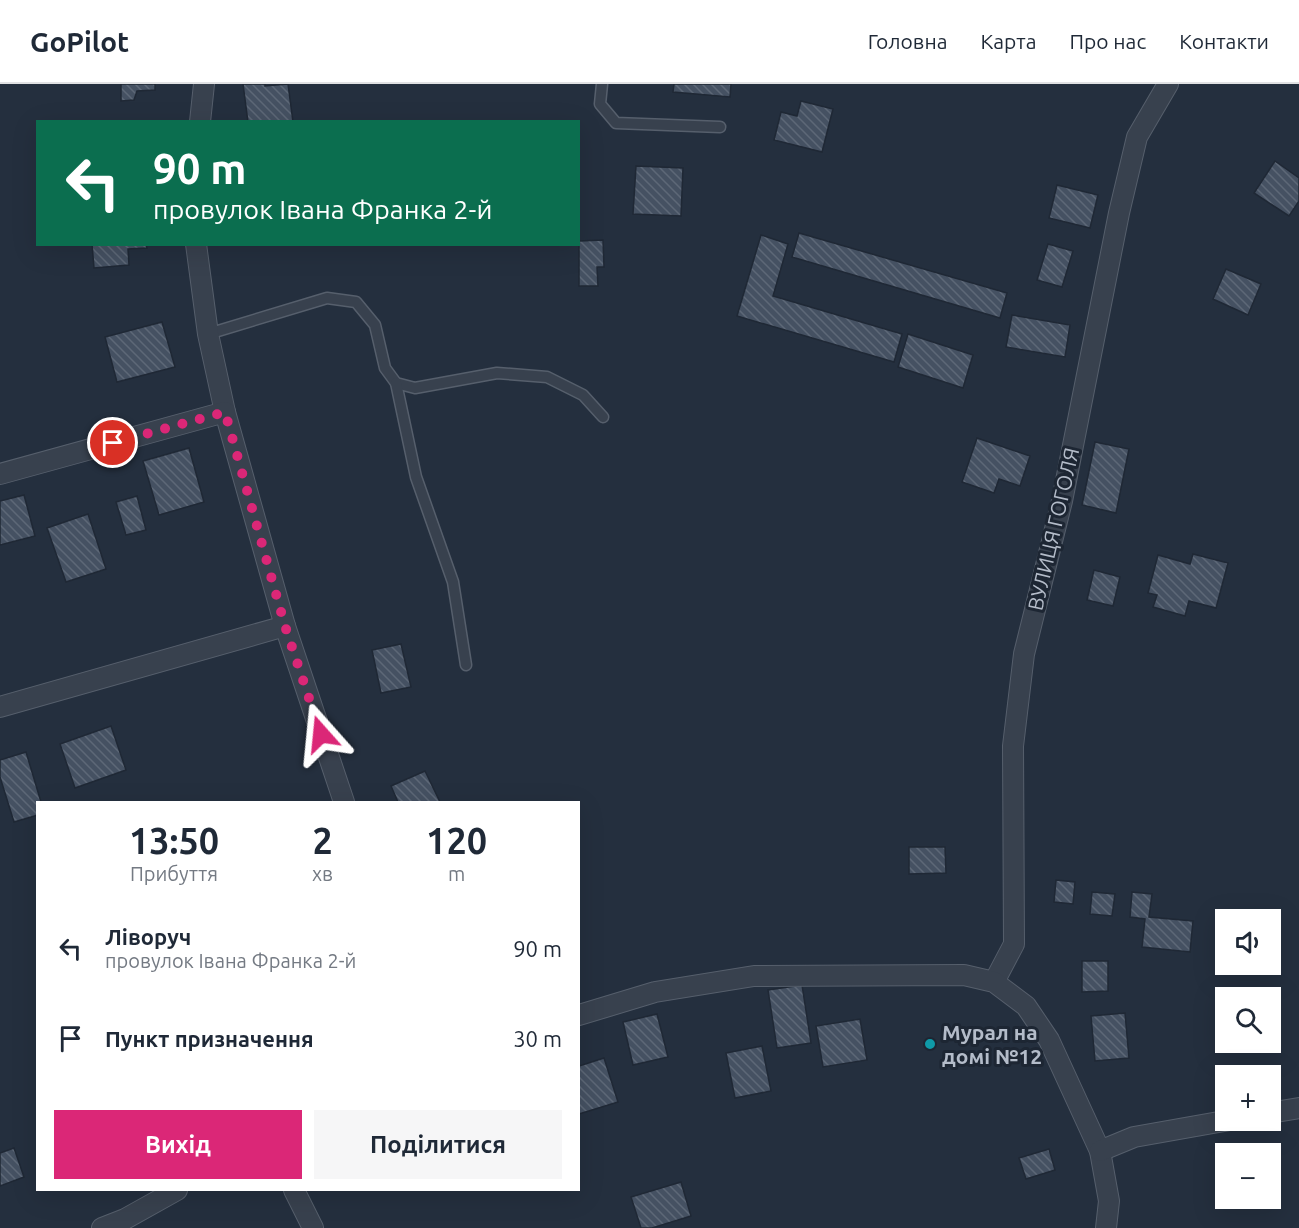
<!DOCTYPE html>
<html lang="uk">
<head>
<meta charset="utf-8">
<style>
  :root { --surface:#fff; --page:#f6f6f7; --text:#1f2937; --muted:#747a83; --line:#e0e1e3; --accent:#db2777 }
  body { margin:0; font-family:Ubuntu,sans-serif; background:var(--page); color:var(--text); height:100vh; display:flex; flex-direction:column; font-size:22px; white-space:nowrap }
  * { box-sizing:border-box; margin:0 }
  p { font-size:20px; color:var(--muted) }
  .icon { flex:none; width:33px; height:33px; fill:none; stroke:currentColor; stroke-width:2; stroke-linecap:round; stroke-linejoin:round }
  .map { position:relative; flex:1; overflow:hidden }
  .details { position:absolute; left:36px; top:717px; width:544px; height:390px; display:flex; flex-direction:column; background:var(--surface); border-radius:0px; box-shadow:0 6px 24px #0002 }
  .details>* { flex:none }
  .hud { position:absolute; left:36px; top:36px; width:544px; height:126px; border-radius:0px; box-shadow:0 6px 24px #0002; background:#0b6e4f; color:#fff; overflow:hidden }
  .controls { position:absolute; left:1215px; top:825px; display:grid; gap:12px }
  .controls a { display:grid; place-items:center; width:66px; height:66px; border-radius:0px; background:var(--surface); box-shadow:0 6px 24px #0002; font-size:30px }
  .pin { position:absolute; display:grid; place-items:center; width:51px; height:51px; color:#fff; margin:-26px; border:3px solid #fff; border-radius:50%; box-shadow:0 2px 6px #0007 }
  .me { position:absolute; width:66px; margin:-33px; rotate:342deg; stroke-linejoin:round; filter:drop-shadow(0 0 4px #0008) }
  .turn { display:flex; align-items:center; gap:21px; height:126px; padding:0 18px; font-size:27px }
  .turn .icon { width:78px; height:78px; stroke-width:2.5 }
  .turn b { display:block; font-size:42px; line-height:51px }
  .eta { display:flex; justify-content:space-evenly; align-items:center; height:102px; text-align:center }
  .eta b { font-size:36px; font-weight:700; line-height:42px }
  .action { display:flex; gap:12px; margin-top:auto; padding:12px 18px }
  .action a { flex:1; height:69px; border-radius:0px; background:var(--accent); color:#fff; font-size:24px; font-weight:700; line-height:69px; text-align:center }
  .action a+a { background:var(--page); color:var(--text) }
  ul { padding:0; list-style:none }
  li { display:flex; align-items:center; gap:18px; height:90px; padding:0 18px }
  li div { flex:1 }
  li b { display:block; font-size:22px }
  li em { font-style:normal }
  header { display:flex; align-items:center; gap:36px; box-sizing:border-box; height:84px; padding:0 30px; background:var(--surface); border-bottom:2px solid var(--line) }
  header strong { font-size:28px }
  nav { display:flex; gap:33px; margin-inline-start:auto; font-size:21px }
  .map>svg:first-child { display:block }
</style>
</head>
<body>
<header>
<strong>GoPilot</strong>
<nav><a>Головна</a><a>Карта</a><a>Про нас</a><a>Контакти</a></nav>
</header>
<div class="map">
<svg width="1299" height="1144" viewBox="0 0 1299 1144">
  <defs>
    <pattern id="building-back-hatch" width="6" height="6" patternUnits="userSpaceOnUse" patternTransform="scale(1.5)"><rect width="6" height="6" fill="#455162"/><path d="M-1 5l2 2M0 0l6 6M5-1l2 2" fill="none" stroke="#5d6877"/></pattern>
  </defs>
  <rect width="100%" height="100%" fill="#242f3e"/>
  <g fill="url(#building-back-hatch)" stroke="#1f2835" stroke-width="1.5">
    <polygon points="121,0 155,0 155,6 137,7 134,16 121,17"/>
    <polygon points="243,0 265,0 265,2 288,0 293,38 248,38"/>
    <polygon points="674,0 731,0 730,13 673,8"/>
    <polygon points="801,17 833,25 822,68 774,56 781,28 797,32"/>
    <polygon points="1275,77 1299,94 1299,117 1289,132 1254,109"/>
    <polygon points="636,82 683,84 681,132 633,130"/>
    <polygon points="1057,101 1098,111 1090,144 1049,134"/>
    <polygon points="799,149 1007,209 1000,234 792,173"/>
    <polygon points="761,151 788,160 773,212 902,250 894,278 737,232"/>
    <polygon points="603,156 604,183 597,183 598,202 579,202 579,157"/>
    <polygon points="92,160 146,160 147,164 128,165 129,181 94,184"/>
    <polygon points="1048,160 1073,167 1062,203 1037,196"/>
    <polygon points="1226,185 1261,200 1248,231 1213,215"/>
    <polygon points="1012,231 1070,241 1065,273 1006,263"/>
    <polygon points="162,238 175,283 117,298 105,253"/>
    <polygon points="908,250 973,271 963,304 898,283"/>
    <polygon points="977,354 1030,372 1020,402 999,395 994,409 962,398"/>
    <polygon points="1095,358 1129,365 1116,429 1082,421"/>
    <polygon points="189,364 204,418 159,431 143,377"/>
    <polygon points="24,411 35,452 0,461 0,417"/>
    <polygon points="137,412 146,446 126,451 116,418"/>
    <polygon points="88,430 106,485 66,498 47,444"/>
    <polygon points="1193,470 1228,479 1216,524 1189,517 1185,532 1153,523 1157,511 1148,509 1158,471 1190,480"/>
    <polygon points="1094,486 1120,493 1113,522 1087,516"/>
    <polygon points="401,560 411,603 381,609 372,566"/>
    <polygon points="111,642 126,686 75,704 60,660"/>
    <polygon points="26,668 41,718 38,718 38,731 14,738 0,693 0,676"/>
    <polygon points="425,687 440,718 398,718 391,702"/>
    <polygon points="909,763 945,763 946,789 909,790"/>
    <polygon points="1056,796 1075,798 1073,820 1054,818"/>
    <polygon points="1092,808 1115,810 1112,832 1090,830"/>
    <polygon points="1132,808 1152,810 1149,833 1193,837 1190,868 1142,863 1145,835 1130,833"/>
    <polygon points="1082,877 1108,877 1108,907 1082,908"/>
    <polygon points="802,901 811,959 777,964 768,906"/>
    <polygon points="1125,929 1129,974 1095,977 1091,932"/>
    <polygon points="657,930 668,973 633,981 623,938"/>
    <polygon points="860,935 867,976 823,983 816,942"/>
    <polygon points="762,962 771,1007 735,1014 726,969"/>
    <polygon points="604,974 618,1018 579,1030 579,982"/>
    <polygon points="14,1064 24,1093 0,1102 0,1069"/>
    <polygon points="1049,1065 1055,1086 1026,1095 1019,1074"/>
    <polygon points="681,1098 691,1132 652,1144 641,1144 631,1113"/>
  </g>
  <g fill="none" stroke-linecap="round" stroke-linejoin="round">
    <g stroke="#565f6c" stroke-width="13">
      <g id="lane">
        <polyline points="602,0 600,20 616,39 720,43"/>
        <polyline points="208,250 327,214 356,218 375,241 385,284 396,299 415,304 497,289 547,293 583,311 603,333"/>
        <polyline points="396,299 416,393 453,498 466,581"/>
      </g>
    </g>
    <g stroke="#565f6c" stroke-width="22">
      <g id="street">
        <polyline points="200,38 204,0"/>
        <polyline points="196,160 208,250 225,328 285,542 344,718"/>
        <polyline points="0,390 225,328"/>
        <polyline points="0,623 285,542"/>
        <polyline points="994,898 1014,860 1013,662 1024,570 1062,417 1119,129 1137,53 1168,0"/>
        <polyline points="579,931 655,908 754,892 964,891 994,898 1026,922 1049,956 1100,1067 1109,1117 1106,1144"/>
        <polyline points="1270,1029 1299,1024"/>
        <polyline points="1100,1067 1134,1053 1230,1036"/>
        <polyline points="294,1106 313,1144"/>
        <polyline points="102,1144 125,1135 177,1106"/>
      </g>
    </g>
    <use href="#lane" stroke="#38414e" stroke-width="10"/>
    <use href="#street" stroke="#38414e" stroke-width="20"/>
  </g>
  <g fill="none" stroke-linecap="round" stroke-linejoin="round">
    <polyline stroke="#db2777" stroke-width="10" stroke-dasharray="0 18" points="113,359 225,328 285,542 321,650"/>
  </g>
  <circle fill="#0f9aa8" stroke="#1d2633" stroke-width="2" cx="930" cy="960" r="6"/>
  <g text-anchor="middle" dominant-baseline="central" stroke-width="6" stroke-linejoin="round" paint-order="stroke">
    <g font-size="21" fill="#b4bcc9" stroke="#1d2633">
      <text transform="translate(1053 445) rotate(-77)">ВУЛИЦЯ ГОГОЛЯ</text>
    </g>
    <g font-size="21" font-weight="bold" fill="#b4bcc9" stroke="#1d2633" text-anchor="start">
      <text x="942" y="948">Мурал на<tspan x="942" dy="24">домі №12</tspan></text>
    </g>
  </g>
</svg>
<div class="controls">
<a><svg class="icon" aria-label="sound" viewBox="0 0 24 24"><path d="M4 9h4l5-4v14l-5-4H4zM17 9q2 3 0 6"/></svg></a>
<a><svg class="icon" aria-label="search" viewBox="0 0 24 24"><circle cx="10" cy="10" r="6"/><path d="M15 15l6 6"/></svg></a>
<a>+</a>
<a>−</a>
</div>
<div class="pin" style="left:113px;top:359px;background:#d93025"><svg class="icon" aria-label="arrive" viewBox="0 0 24 24"><path d="M6 21V4h12l-3 4 3 4H6"/></svg></div>
<svg class="me" style="left:321px;top:650px" viewBox="-20 -20 40 40"><path d="M0-17L14 15 0 8-14 15z" fill="#db2777" stroke="#fff" stroke-width="4"/></svg>
<div class="hud">
<div class="turn"><svg class="icon" aria-label="left" viewBox="0 0 24 24"><path d="M17 20v-9H6M10 6l-5 5 5 5"/></svg><div><b>90 m</b>провулок Івана Франка 2-й</div></div>
</div>
<section class="details">
<div class="eta">
<div><b>13:50</b><p>Прибуття</p></div>
<div><b>2</b><p>хв</p></div>
<div><b>120</b><p>m</p></div>
</div>
<ul>
<li><svg class="icon" aria-label="left" viewBox="0 0 24 24"><path d="M17 20v-9H6M10 6l-5 5 5 5"/></svg><div><b>Ліворуч</b><p>провулок Івана Франка 2-й</p></div><em>90 m</em></li>
<li><svg class="icon" aria-label="arrive" viewBox="0 0 24 24"><path d="M6 21V4h12l-3 4 3 4H6"/></svg><div><b>Пункт призначення</b></div><em>30 m</em></li>
</ul>
<div class="action"><a>Вихід</a><a>Поділитися</a></div>
</section>
</div>
</body>
</html>
